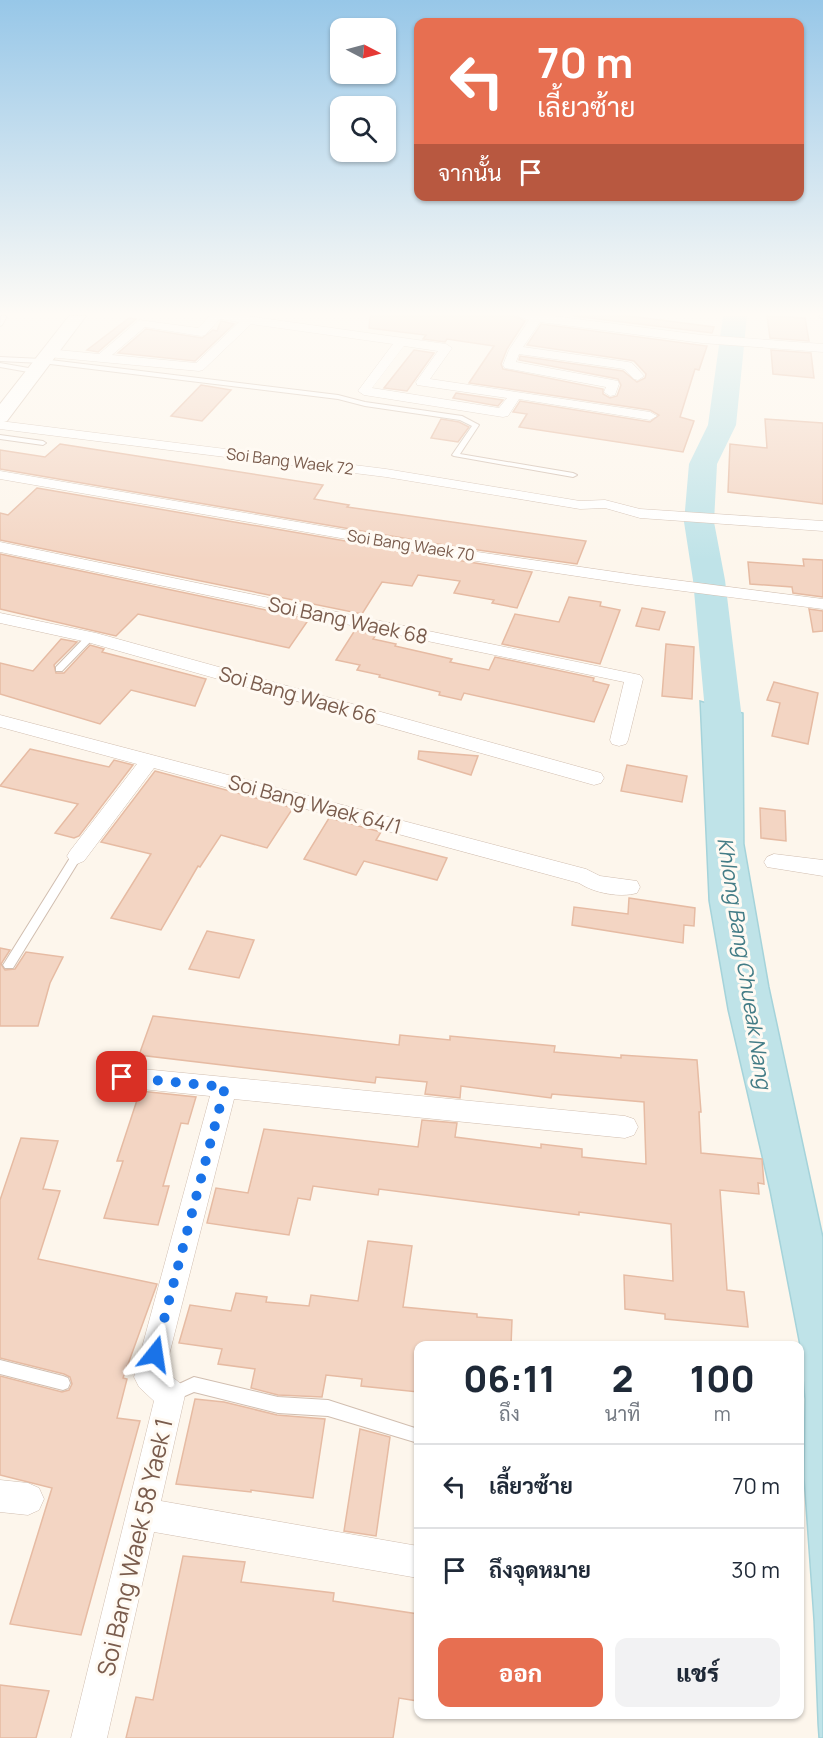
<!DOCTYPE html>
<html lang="th">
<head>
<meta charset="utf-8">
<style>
  :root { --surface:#fff; --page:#f2f2f3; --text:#1f2937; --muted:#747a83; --line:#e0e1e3; --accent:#e76f51 }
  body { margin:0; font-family:Manrope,Sarabun,sans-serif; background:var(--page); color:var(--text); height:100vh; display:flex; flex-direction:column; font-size:22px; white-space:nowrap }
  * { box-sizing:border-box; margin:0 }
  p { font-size:20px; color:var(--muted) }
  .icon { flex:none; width:33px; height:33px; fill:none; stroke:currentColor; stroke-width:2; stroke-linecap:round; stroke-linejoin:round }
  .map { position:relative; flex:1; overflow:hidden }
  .drawer { position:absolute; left:414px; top:1341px; width:390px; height:378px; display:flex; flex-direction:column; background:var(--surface); border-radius:12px; box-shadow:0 2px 4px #0004 }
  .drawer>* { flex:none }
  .banner { position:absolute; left:414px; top:18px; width:390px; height:183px; border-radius:12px; box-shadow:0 2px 4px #0004; background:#e76f51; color:#fff; overflow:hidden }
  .needle { width:39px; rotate:96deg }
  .controls { position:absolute; left:330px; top:18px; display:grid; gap:12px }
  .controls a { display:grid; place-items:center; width:66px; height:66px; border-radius:12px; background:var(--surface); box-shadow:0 2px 4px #0004; font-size:30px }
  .pin { position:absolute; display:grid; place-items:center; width:51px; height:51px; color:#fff; margin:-26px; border-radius:12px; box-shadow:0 3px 9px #0006 }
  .me { position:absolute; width:66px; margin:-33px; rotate:15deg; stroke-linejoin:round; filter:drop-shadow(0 0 4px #0008) }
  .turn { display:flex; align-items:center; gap:21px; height:126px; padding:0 24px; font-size:27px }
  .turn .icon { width:78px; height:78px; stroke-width:2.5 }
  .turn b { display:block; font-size:42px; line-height:51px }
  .then { display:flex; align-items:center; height:57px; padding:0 24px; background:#0003; gap:12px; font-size:22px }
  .eta { display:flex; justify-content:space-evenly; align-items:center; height:102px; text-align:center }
  .eta b { font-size:36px; font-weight:800; line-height:42px }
  .action { display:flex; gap:12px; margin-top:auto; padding:12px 24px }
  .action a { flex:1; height:69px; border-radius:12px; background:var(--accent); color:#fff; font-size:24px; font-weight:800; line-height:69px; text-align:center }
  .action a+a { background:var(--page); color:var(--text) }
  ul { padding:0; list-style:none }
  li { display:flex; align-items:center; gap:18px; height:84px; padding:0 24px; border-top:2px solid var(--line) }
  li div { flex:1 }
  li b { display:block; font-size:22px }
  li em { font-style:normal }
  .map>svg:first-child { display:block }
</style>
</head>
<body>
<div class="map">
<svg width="823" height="1738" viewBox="0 0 823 1738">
  <rect width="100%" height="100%" fill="#fdf6ec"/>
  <polygon fill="#bfe3e8" stroke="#a5d3da" stroke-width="1.5" points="700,701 743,713 744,844 769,987 823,1237 823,1738 819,1738 818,1724 814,1621 804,1478 805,1399 800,1346 770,1191 728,1010 709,901"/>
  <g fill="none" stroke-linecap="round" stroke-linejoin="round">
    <polygon fill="#bfe3e8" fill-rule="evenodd" points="723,316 747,316 736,425 717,464 714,522 725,580 741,711 742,764 737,773 723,777 709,773 704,764 705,711 693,580 684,522 689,464 708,425"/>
  </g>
  <g fill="#f3d5c3" stroke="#e6bba3" stroke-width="1.5">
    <polygon points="370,316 515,316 525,321 507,349 501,364 503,369 603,389 603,394 610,398 617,396 621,385 618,379 519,360 520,356 623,371 637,382 645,378 646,374 634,361 629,360 527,345 541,324 707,346 699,370 695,369 680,417 694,421 683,452 519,427 527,414 513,412 520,401 650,422 659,415 650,410 469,383 494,346 447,339 445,342 423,339 426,335 369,328"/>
    <polygon points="573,316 629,316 714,327 712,333"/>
    <polygon points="767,316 805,318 809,341 770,338"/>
    <polygon points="129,318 136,319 98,352 87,350"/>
    <polygon points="221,321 234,324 195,361 118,353 146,329 202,338 213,330 217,331"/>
    <polygon points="414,350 434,353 407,391 384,388"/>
    <polygon points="771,350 811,353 814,378 773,374"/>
    <polygon points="201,385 231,390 202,421 171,416"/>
    <polygon points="456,393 503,400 498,406 453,398"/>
    <polygon points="441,419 459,422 469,427 458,442 431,438"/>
    <polygon points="765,419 823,423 823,504 728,492 730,444 767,448"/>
    <polygon points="60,444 323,485 314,499 349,505 347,507 586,541 577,564 450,546 0,469 0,450 45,457"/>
    <polygon points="37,488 450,559 532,572 517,608 492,603 494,600 454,593 460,581 418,575 412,586 382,582 362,614 0,540 0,513 8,515"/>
    <polygon points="0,554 309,619 289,648 138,614 116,636 0,609"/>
    <polygon points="803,559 823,560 823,597 793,593 792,587 750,584 748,562 804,566"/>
    <polygon points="569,597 601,602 600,606 620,610 600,664 502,644 515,614 559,622"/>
    <polygon points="642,608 665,612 659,630 636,626"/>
    <polygon points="809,609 823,611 823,631 813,632"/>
    <polygon points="355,630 376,635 373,639 396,644 395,646 452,659 450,662 489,670 495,657 594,678 593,681 609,685 594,722 464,693 461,700 439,695 440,692 379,677 380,675 357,670 360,665 336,660"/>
    <polygon points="61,639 77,642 54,665 56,673 64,673 90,645 104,649 102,652 206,679 195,706 131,690 100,724 0,694 0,663 33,671"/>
    <polygon points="666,644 694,647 692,699 662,696"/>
    <polygon points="774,682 818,693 808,744 772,736 780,703 767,700"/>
    <polygon points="30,749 109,767 114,760 133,765 79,836 74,838 55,833 78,804 0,786"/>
    <polygon points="419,751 478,756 471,775 418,759"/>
    <polygon points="627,765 687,776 682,802 621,791"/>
    <polygon points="155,771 293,808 267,848 221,835 200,867 198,866 161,930 111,918 151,854 101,842"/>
    <polygon points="760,808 785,811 786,841 761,838"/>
    <polygon points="329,818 381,832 376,840 447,858 437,880 364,861 356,875 304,859"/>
    <polygon points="629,898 695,908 694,926 684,925 683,943 572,925 574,907 628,914"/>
    <polygon points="207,931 254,940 239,978 189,969"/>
    <polygon points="0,948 10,950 1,964 5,970 15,969 26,952 63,957 50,983 38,1026 0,1026"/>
    <polygon points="153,1016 399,1045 400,1035 450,1040 450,1036 555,1046 554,1052 621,1058 621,1055 697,1060 701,1112 699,1112 701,1153 762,1159 764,1184 758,1183 759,1194 720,1190 727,1290 744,1292 748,1327 665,1319 665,1314 625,1309 624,1275 673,1281 671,1224 579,1212 579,1215 379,1189 378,1195 313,1186 310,1200 298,1198 289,1235 207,1223 216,1188 248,1193 264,1129 418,1147 422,1120 457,1123 455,1137 541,1148 541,1144 582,1149 582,1157 646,1164 644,1102 552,1094 551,1098 461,1086 460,1098 425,1094 427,1082 376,1077 375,1083 139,1055"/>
    <polygon points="140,1091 196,1097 188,1124 181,1123 163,1186 169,1186 158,1225 104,1218 123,1161 117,1161"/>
    <polygon points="21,1138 58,1141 43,1189 60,1191 38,1259 157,1284 123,1378 127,1379 117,1418 140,1421 81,1635 10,1624 52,1488 0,1475 0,1376 62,1392 69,1390 72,1384 70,1377 64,1374 0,1358 0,1200"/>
    <polygon points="368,1241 412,1246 403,1307 477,1314 477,1317 512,1320 511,1346 418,1346 418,1392 361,1386 362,1379 326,1375 322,1397 278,1395 251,1388 255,1369 218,1364 222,1349 179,1343 190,1305 231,1311 236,1293 267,1297 266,1302 309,1306 311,1295 358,1301"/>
    <polygon points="195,1399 224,1402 277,1415 325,1419 313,1498 251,1490 251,1492 176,1484"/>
    <polygon points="360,1429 390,1437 376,1536 344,1531"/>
    <polygon points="183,1556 245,1562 241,1582 334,1593 333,1601 418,1614 418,1701 399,1698 393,1738 126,1738 136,1697 153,1700"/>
    <polygon points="0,1685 49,1691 36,1738 0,1738"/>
  </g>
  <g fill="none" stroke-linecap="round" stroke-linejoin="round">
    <g stroke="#d1beb0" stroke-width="2">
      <g id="service">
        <polygon points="1,316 7,316 2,325 0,326"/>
        <polygon points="819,316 823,316 823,319"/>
        <polygon points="0,357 42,359 338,395 365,402 462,416 479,425 460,454 573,473 577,475 573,477 454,456 452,455 472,426 460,420 365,406 338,399 42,363 0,361"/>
        <polygon points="0,363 34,369 37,371 34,373 0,367"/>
        <polygon points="0,435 43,441 46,443 43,445 0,439"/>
        <polygon points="90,634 94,637 93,639 62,671 56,671 56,667 87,635"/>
        <polygon points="77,852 82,856 13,968 5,968 3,965 5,962 73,853"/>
        <polygon points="0,1360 63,1376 68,1378 70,1383 68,1388 63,1390 0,1374"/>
        <polygon points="194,1377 278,1397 328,1400 418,1429 418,1443 328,1416 278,1413 194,1392 171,1402 166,1400 164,1395 166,1390"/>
      </g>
    </g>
    <g stroke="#d1beb0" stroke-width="1">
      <g id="minor">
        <path d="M210,316h37l199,28 6,4 -22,31 220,33 7,4 -7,4 -131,-21 -11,17 -5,1 -139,-22 -6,-4 35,-47 -142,-20 -48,46 -4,1 -151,-14 -6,-4 6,-4 51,5 40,-34 59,8zM220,319l19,3 -43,41 -84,-8 33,-28 56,9 4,-1zM404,346l34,5 -22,31 1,3 90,13 -8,10 -127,-20z"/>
        <polygon points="517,316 553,316 702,335 823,344 823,352 702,343 540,322 523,347 628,362 632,363 644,376 638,380 634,379 624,369 519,354 516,362 618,381 619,384 615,395 610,396 604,392 606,387 505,368 503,365 509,350 529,320"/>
        <polygon points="0,421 386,469 580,501 605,500 640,509 823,521 823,531 640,518 605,508 580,509 386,477 0,429"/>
        <polygon points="0,471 450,548 636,575 823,599 823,609 636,585 450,557 0,479"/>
        <polygon points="0,542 640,675 643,679 628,740 626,744 619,746 612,744 610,740 624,682 0,552"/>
        <polygon points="0,613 96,633 601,773 604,778 601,783 594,785 87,642 0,623"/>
        <path d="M0,715l586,154 14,7 37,5 3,6 -3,6c-17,5 -43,0 -58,-10l-425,-115 -70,93 -7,3 -7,-3 -3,-5 3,-5 67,-87 -137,-37z"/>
        <polygon points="774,854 823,860 823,876 767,867 764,862 767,857"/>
        <polygon points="122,1067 625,1116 634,1119 638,1127 634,1135 625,1138 234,1099 165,1371 181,1384 185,1395 161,1501 418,1546 418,1578 154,1532 107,1738 71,1738 154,1401 139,1387 134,1377 210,1096 122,1087 113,1084 110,1077 113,1070"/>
        <polygon points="0,1480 28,1483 39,1488 44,1499 39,1510 28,1515 0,1512"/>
      </g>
    </g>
    <g stroke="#d6c0b0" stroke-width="2">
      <polygon id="secondary" points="69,316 86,316 7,421 0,423 0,404"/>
    </g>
    <use href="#service" fill="#fff" fill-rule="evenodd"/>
    <use href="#minor" fill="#fff" fill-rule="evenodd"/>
    <use href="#secondary" fill="#fff" fill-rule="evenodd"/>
  </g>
  <linearGradient id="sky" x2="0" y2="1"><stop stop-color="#97c7e8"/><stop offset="0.56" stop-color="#fefbf6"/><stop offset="1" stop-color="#fefbf6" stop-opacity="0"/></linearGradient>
  <rect width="823" height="560" fill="url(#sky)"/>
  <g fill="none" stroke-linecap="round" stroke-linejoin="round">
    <polyline stroke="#1a73e8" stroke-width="10" stroke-dasharray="0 18" points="122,1077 225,1087 155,1354"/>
  </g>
  <g text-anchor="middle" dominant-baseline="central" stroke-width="6" stroke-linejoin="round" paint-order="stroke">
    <g font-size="16" fill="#7a5c4d" stroke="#fffaf3">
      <text transform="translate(290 461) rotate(7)">Soi Bang Waek 72</text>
      <text transform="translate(411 545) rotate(9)">Soi Bang Waek 70</text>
    </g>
    <g font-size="20" fill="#7a5c4d" stroke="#fffaf3">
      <text transform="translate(348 620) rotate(12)">Soi Bang Waek 68</text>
      <text transform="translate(298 695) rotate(16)">Soi Bang Waek 66</text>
      <text transform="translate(315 804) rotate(15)">Soi Bang Waek 64/1</text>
    </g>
    <g font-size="21" font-style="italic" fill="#437c86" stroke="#fffaf3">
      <text transform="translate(745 963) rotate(81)">Khlong Bang Chueak Nang</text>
    </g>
    <g font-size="24" fill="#7a5c4d" stroke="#fffaf3">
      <text transform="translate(134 1547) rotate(-77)">Soi Bang Waek 58 Yaek 1</text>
    </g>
  </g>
</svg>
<div class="controls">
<a><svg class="needle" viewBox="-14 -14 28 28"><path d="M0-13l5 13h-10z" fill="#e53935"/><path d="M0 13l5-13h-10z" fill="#747a83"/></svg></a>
<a><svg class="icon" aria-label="search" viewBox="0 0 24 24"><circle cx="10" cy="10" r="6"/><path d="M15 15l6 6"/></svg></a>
</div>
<div class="pin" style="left:122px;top:1077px;background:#d93025"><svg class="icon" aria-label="arrive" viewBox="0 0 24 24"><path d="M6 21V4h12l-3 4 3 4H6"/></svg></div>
<svg class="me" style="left:155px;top:1354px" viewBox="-20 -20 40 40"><path d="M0-17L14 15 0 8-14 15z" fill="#1a73e8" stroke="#fff" stroke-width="4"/></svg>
<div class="banner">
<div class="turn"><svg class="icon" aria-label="left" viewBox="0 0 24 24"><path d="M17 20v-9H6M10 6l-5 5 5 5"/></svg><div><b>70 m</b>เลี้ยวซ้าย</div></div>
<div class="then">จากนั้น<svg class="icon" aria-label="arrive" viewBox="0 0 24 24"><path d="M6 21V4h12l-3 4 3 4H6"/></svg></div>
</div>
<section class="drawer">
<div class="eta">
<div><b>06:11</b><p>ถึง</p></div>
<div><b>2</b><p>นาที</p></div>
<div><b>100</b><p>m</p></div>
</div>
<ul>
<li><svg class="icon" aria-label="left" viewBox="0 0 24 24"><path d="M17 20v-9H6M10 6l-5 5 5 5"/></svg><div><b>เลี้ยวซ้าย</b></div><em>70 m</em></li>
<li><svg class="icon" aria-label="arrive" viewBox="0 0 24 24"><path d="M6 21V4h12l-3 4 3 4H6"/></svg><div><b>ถึงจุดหมาย</b></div><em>30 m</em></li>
</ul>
<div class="action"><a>ออก</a><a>แชร์</a></div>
</section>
</div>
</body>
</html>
